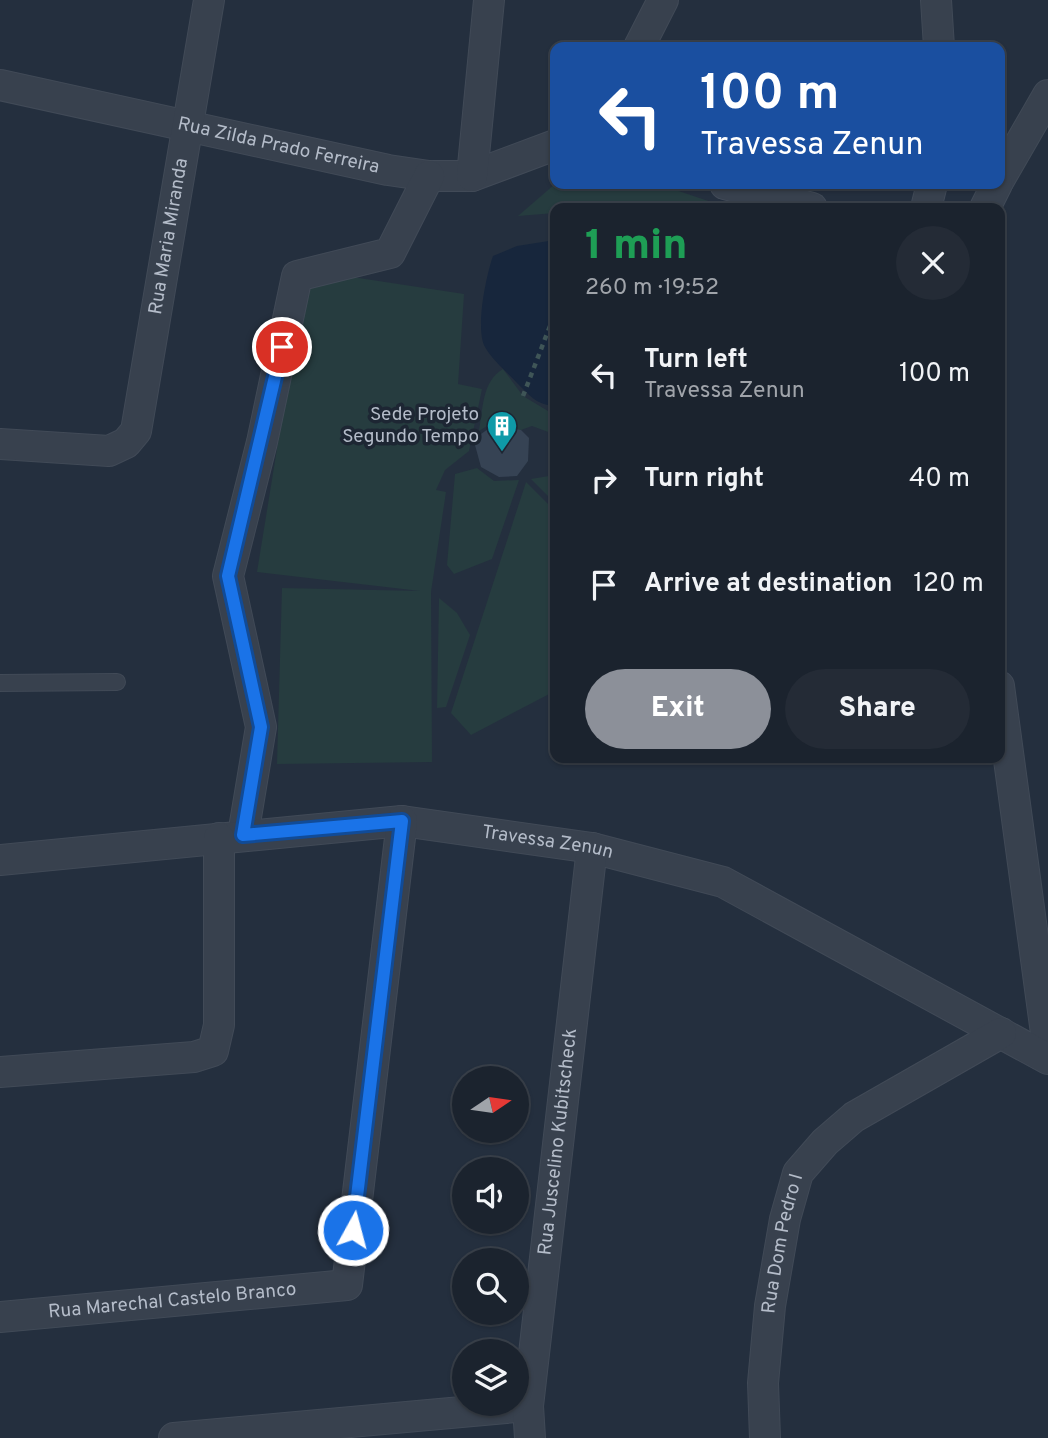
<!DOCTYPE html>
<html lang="en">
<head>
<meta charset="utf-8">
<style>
  :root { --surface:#1b232e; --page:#242b36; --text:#f1f3f6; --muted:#a0a4aa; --line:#39404a; --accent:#8c9099 }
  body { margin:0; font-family:Overpass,sans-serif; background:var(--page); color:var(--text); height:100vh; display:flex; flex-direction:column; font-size:26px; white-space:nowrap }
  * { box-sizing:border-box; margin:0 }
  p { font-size:23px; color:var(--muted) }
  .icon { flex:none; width:38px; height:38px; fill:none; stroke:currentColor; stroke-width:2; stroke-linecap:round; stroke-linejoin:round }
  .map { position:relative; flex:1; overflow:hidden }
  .drawer { position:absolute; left:550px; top:203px; width:455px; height:560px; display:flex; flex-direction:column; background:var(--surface); border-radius:14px; box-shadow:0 2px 5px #0004,0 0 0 2px var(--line) }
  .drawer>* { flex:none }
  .guide { position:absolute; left:550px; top:42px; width:455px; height:147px; border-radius:14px; box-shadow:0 2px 5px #0004,0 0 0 2px var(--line); background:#1a4fa0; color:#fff; overflow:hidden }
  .needle { width:46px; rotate:77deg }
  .buttons { position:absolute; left:452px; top:1066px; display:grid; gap:14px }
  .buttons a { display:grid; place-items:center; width:77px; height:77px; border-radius:50%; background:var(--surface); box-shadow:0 2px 5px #0004,0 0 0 2px var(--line); font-size:35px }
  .pin { position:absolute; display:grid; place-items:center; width:60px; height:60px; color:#fff; margin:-30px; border:4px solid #fff; border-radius:50%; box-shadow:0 2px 7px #0007 }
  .me { position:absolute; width:77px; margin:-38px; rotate:7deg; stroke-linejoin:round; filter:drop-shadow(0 0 5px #0008) }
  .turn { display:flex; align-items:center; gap:24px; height:147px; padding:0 35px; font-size:32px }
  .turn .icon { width:91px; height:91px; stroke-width:2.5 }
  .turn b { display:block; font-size:49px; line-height:60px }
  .round { display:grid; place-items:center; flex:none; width:74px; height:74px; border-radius:37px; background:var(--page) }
  .summary { display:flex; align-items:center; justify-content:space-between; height:119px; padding:0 35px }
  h1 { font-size:42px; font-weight:800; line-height:52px; color:#1e9e55 }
  .action { display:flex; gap:14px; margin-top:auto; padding:14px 35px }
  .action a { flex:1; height:80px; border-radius:42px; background:var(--accent); color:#fff; font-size:28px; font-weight:800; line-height:80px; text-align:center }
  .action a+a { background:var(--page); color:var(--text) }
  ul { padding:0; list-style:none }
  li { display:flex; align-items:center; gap:21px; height:105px; padding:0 35px }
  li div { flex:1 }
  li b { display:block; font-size:26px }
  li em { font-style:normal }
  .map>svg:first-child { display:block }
</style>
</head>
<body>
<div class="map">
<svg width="1048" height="1438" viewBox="0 0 1048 1438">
  <rect width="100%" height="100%" fill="#242f3e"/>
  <g fill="#263c3f">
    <polygon points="555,184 658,184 729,208 555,208 555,213 518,216"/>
    <polygon points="306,270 464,294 458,384 482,389 469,451 445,470 436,490 446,492 431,592 432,762 277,764 282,588 420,591 257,572"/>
    <path d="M503,369l20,27 25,15 7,-1v46l-4,-23 -19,-7 -11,4 -31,-6 -11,7c4,-22 3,-50 24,-62z"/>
    <polygon points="477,468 494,481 519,480 492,559 454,574 447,565 455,474"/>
    <polygon points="555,475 555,503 531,479"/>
    <polygon points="526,482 555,511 555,691 471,735 451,713"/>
    <polygon points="439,598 457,613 470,635 446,707 437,708"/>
  </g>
  <path fill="#17263c" d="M555,240v165c-16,2 -26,-10 -37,-21 -10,-11 -25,-23 -33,-37 -10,-18 1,-71 8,-91l24,-10z"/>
  <polygon fill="#364354" points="509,427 521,430 529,438 528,461 517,476 499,477 481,467 475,445 477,437 488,429"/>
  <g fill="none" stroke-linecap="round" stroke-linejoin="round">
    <g stroke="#414a57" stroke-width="18">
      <polyline id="service" points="0,683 117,682"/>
    </g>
    <g stroke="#414a57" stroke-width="32">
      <g id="minor">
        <polyline points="936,0 939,47"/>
        <polyline points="639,47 663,0"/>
        <path id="s1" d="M0,85l388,85 41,6h43l83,-31"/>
        <polyline points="472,176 489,0"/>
        <polyline points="999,180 1048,95"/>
        <polyline points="725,184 812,208"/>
        <polyline points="926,208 932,184"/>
        <polyline points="985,208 997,184"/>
        <path id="s2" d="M0,444l109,7 17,-8 10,-12 73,-431"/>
        <polyline points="999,686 1048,1048"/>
        <polyline points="243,835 261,727 228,576 262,442 297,276 390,253 429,176"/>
        <path id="s3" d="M0,860l402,-39 190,27 131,34 325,177"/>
        <polyline points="0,1072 194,1057 213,1051 219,1025 219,838"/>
        <path id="s4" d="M0,1317l347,-32 55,-464"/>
        <polyline points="174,1438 528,1406"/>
        <path id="s5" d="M530,1438l-2,-32 64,-558"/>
        <path id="s6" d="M765,1438l-2,-55 7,-77 15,-87 13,-46 27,-31 29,-25 147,-84"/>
      </g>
    </g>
    <polyline stroke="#3f5557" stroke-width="4.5" stroke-dasharray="5 5" stroke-linecap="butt" points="523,396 555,313"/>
    <use href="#service" stroke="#38414e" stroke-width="16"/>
    <use href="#minor" stroke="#38414e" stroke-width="30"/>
  </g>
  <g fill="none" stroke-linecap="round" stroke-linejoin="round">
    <g stroke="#114b97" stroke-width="18">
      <polyline id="route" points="282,347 228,576 261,727 243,835 402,821 353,1230"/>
    </g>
    <use href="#route" stroke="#1a73e8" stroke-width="12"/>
  </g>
  <defs>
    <g id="building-pin" transform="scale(1.575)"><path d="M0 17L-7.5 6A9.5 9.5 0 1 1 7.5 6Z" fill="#0f9aa8" stroke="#1d2633"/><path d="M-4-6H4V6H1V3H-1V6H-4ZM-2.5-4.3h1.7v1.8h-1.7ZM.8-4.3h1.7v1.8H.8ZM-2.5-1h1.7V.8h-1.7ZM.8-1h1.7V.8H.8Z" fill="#fff"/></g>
  </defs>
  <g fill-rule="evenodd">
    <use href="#building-pin" x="502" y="426"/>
  </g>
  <g text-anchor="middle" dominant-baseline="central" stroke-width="7" stroke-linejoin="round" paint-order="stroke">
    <g font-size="19" fill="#b4bcc9" stroke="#1d2633">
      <text stroke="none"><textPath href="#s1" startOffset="285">Rua Zilda Prado Ferreira</textPath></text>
      <text stroke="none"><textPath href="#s2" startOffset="341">Rua Maria Miranda</textPath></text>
      <text stroke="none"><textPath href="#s3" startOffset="551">Travessa Zenun</textPath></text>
      <text stroke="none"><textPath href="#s5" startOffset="298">Rua Juscelino Kubitscheck</textPath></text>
      <text stroke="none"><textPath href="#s6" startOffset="196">Rua Dom Pedro I</textPath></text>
      <text stroke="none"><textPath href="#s4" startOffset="173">Rua Marechal Castelo Branco</textPath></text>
    </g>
    <g font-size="19" fill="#b4bcc9" stroke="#1d2633" text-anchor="end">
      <text x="479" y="415">Sede Projeto<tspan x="479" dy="22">Segundo Tempo</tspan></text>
    </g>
  </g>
</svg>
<div class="buttons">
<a><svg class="needle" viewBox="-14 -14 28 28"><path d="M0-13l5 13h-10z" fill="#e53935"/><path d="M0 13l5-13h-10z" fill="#a0a4aa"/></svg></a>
<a><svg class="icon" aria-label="sound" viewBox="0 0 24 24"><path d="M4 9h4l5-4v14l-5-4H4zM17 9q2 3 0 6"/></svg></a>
<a><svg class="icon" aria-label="search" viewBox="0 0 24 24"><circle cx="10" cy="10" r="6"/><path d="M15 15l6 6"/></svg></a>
<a><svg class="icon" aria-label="layers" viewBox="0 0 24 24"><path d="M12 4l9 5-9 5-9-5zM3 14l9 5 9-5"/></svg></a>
</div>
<div class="pin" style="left:282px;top:347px;background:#d93025"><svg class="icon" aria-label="arrive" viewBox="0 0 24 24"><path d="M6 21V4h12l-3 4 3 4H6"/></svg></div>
<svg class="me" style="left:353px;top:1230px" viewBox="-20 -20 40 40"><circle r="17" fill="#1a73e8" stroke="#fff" stroke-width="3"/><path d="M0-11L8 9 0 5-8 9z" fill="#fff"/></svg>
<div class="guide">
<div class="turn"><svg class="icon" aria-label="left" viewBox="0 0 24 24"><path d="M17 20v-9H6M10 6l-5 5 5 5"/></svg><div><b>100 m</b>Travessa Zenun</div></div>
</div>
<section class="drawer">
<div class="summary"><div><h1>1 min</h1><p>260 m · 19:52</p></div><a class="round"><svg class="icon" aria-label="close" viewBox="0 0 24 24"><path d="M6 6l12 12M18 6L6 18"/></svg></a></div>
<ul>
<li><svg class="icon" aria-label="left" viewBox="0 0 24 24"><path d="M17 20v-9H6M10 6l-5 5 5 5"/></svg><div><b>Turn left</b><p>Travessa Zenun</p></div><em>100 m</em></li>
<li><svg class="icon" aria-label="right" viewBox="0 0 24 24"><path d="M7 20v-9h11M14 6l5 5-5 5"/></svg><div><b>Turn right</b></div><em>40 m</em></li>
<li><svg class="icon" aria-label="arrive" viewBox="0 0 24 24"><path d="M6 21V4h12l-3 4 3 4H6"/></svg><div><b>Arrive at destination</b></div><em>120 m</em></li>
</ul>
<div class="action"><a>Exit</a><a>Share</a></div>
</section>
</div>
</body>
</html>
